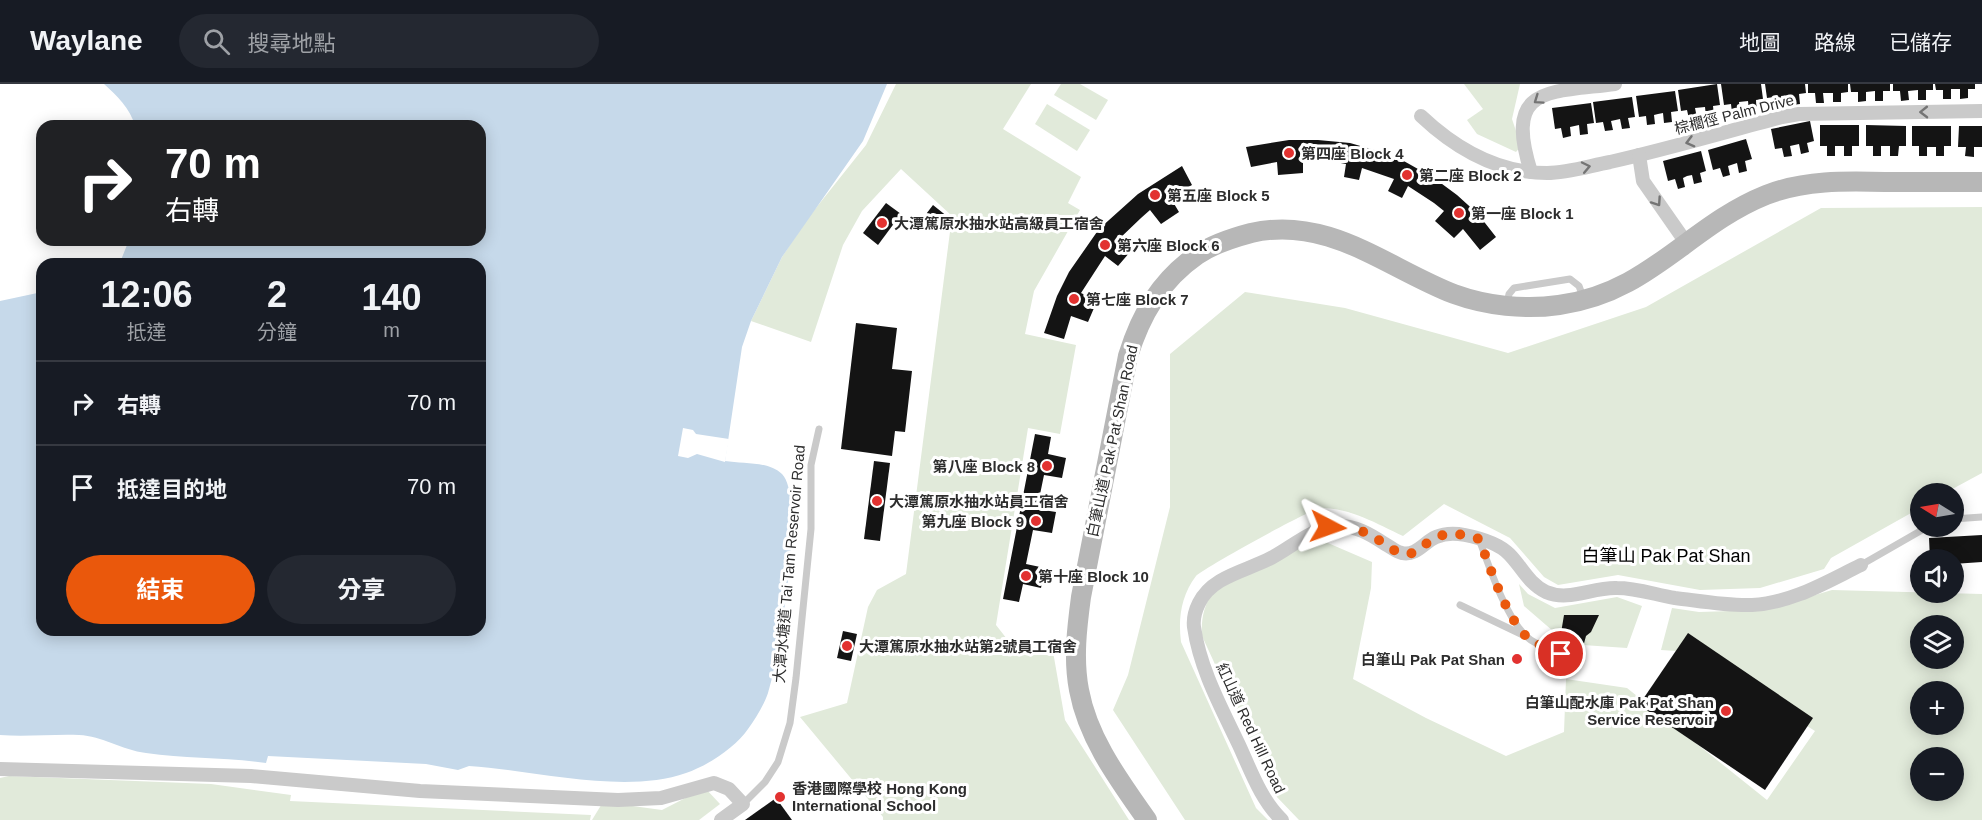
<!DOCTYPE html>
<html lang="zh-TW">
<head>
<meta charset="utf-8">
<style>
  :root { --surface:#171b24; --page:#242831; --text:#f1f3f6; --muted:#9ea1a6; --line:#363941; --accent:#ea580c }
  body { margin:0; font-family:Helvetica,"Noto Sans TC",sans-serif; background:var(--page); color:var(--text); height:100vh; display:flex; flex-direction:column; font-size:22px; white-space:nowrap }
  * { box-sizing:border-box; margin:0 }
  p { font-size:20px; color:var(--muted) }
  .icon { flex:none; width:33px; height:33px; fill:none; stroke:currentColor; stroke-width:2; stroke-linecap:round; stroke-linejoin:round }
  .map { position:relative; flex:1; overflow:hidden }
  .drawer { position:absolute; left:36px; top:174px; width:450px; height:378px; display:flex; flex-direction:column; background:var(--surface); border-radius:18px; box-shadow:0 3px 15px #0003 }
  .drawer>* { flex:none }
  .hud { position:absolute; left:36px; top:36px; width:450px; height:126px; border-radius:18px; box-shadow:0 3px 15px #0003; background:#202124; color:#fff; overflow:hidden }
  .needle { width:39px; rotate:281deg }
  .controls { position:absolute; left:1910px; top:399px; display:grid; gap:12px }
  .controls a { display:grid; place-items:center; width:54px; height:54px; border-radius:50%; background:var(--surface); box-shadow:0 3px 15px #0003; font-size:30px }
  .pin { position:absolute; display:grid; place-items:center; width:51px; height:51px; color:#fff; margin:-26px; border:3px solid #fff; border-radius:50%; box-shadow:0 2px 6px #0007 }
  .me { position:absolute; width:66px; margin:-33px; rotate:94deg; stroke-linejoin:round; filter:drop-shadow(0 0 4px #0008) }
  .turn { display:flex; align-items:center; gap:21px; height:126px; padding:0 30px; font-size:27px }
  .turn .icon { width:78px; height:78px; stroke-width:2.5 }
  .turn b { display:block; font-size:42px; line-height:51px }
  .eta { display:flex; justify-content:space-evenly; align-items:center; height:102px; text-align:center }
  .eta b { font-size:36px; font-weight:700; line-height:42px }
  .button { display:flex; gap:12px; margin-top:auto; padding:12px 30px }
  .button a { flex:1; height:69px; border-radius:36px; background:var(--accent); color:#fff; font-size:24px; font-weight:700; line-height:69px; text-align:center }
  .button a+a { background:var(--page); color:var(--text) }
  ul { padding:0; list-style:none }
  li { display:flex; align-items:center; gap:18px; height:84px; padding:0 30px; border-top:2px solid var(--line) }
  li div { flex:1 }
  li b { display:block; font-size:22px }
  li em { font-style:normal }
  header { display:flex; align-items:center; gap:36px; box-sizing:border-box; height:84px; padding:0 30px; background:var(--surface); border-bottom:2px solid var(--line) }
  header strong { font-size:28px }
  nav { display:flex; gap:33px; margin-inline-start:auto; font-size:21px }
  .search { width:420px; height:54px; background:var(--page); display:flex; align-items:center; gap:15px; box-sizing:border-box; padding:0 21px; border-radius:33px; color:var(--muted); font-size:22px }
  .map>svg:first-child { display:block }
</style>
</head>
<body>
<header>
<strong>Waylane</strong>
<div class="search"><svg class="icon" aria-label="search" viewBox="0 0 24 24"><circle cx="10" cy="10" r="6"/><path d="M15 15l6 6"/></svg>搜尋地點</div>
<nav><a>地圖</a><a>路線</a><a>已儲存</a></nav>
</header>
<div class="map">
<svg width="1982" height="736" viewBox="0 0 1982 736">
  <rect width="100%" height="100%" fill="#fff"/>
  <g fill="#e1eada" fill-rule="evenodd">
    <polygon points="896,0 1031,0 1003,45 1081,93 1068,119 1080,126 1034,207 1025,250 1076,261 1060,350 1028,344 996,541 1014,564 1052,562 1065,636 1129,736 883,736 883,733 800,633 847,619 868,523 877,506 906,490 952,132 901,85 862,127 843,161 811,258 751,237 782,173 808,134 866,61"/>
    <polygon points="1061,0 1080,0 1108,16 1096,36 1054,11"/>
    <polygon points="1464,0 1520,0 1512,35 1521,62 1516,68 1477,50 1467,36 1483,25"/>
    <polygon points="1047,20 1090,46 1077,67 1035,40"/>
    <path d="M1982,123v266l-37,20 -25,1v14l-89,50 -7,11 -64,19 -60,2 -82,-15 -60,10 -14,-8 -34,-39 -66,-34 -41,32c-26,-12 -52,-28 -82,-28 -9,0 -119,61 -125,68 -15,20 -18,42 -15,66l75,166 12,12h-83l-72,-110 15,-35 42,-168v-153l75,-62 100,16 163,45 138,-46 175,-99z"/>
    <path d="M1306,454l15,2 51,22 -1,26 -18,91 73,39 80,38 58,-24 2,-53 61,9 140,112 48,-69 -125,-79 -29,-2 11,-42 27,4 65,-2 68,-20 150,4v226h-683l-24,-25 -73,-159c-1,-18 2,-30 11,-45zM1920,542h33v32h-33zM1920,608h33v32h-33zM1920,674h33v32h-33z"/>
    <polygon points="1519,500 1528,510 1555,524 1617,513 1642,522 1627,564 1568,560 1524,522"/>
    <polygon points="9,692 211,700 291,711 290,717 591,731 590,736 0,736 0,694"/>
    <polygon points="705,704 720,720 699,736 592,736 603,718 662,726"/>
  </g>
  <path fill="#c6d9ea" d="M104,0h783l-24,57 -81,116 -31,64 -9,26 -17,114c18,3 43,0 57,13 24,23 -3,186 -14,219 -4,12 -13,26 -20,36 -12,18 -41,37 -62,44 -62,22 -152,-3 -217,-7l-11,4 -32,-6 -158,-8 -2,7c-40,-6 -80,-4 -120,-10 -24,-3 -44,-17 -67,-18 -26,-1 -53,2 -79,0v-434l42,-9v338h438v-366h-363l4,-4 8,-20h351v-114h-345c-5,-18 -18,-30 -31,-42z"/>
  <polygon fill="#fff" points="683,344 693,346 696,350 729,355 725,378 697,370 688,374 678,372"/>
  <g fill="#141414">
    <polygon points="1717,0 1720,21 1713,22 1714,32 1706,33 1705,23 1695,24 1697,34 1689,35 1687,26 1681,27 1678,6"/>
    <polygon points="1721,0 1761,0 1763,15 1756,16 1757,26 1749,27 1748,17 1739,18 1740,28 1732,29 1731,20 1724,21"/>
    <polygon points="1765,0 1805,0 1806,9 1799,10 1800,20 1792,21 1791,11 1781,12 1783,22 1775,23 1774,13 1767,14"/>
    <polygon points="1808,0 1848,0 1848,8 1841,9 1841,18 1833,18 1833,9 1823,9 1824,19 1816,19 1815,9 1808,9"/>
    <polygon points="1850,0 1890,0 1890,7 1883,7 1883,17 1875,17 1875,7 1866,8 1866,17 1858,18 1858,8 1851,8"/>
    <polygon points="1893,0 1933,0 1933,6 1926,6 1926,16 1918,16 1918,6 1908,7 1909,16 1901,17 1900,7 1893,7"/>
    <polygon points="1935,0 1975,0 1975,5 1968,5 1968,14 1960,15 1960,5 1951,5 1951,15 1943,15 1943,6 1936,6"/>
    <polygon points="1675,7 1678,27 1671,28 1672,38 1664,39 1663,29 1658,30 1654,31 1655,40 1647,41 1646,32 1639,33 1636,12"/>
    <polygon points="1632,13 1635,33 1628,34 1630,44 1622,45 1620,35 1611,37 1613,46 1605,47 1603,38 1596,39 1593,18"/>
    <polygon points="1591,19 1594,39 1587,40 1588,50 1580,51 1579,41 1570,43 1571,52 1563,54 1561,44 1555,45 1552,24"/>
    <polygon points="1810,37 1814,57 1807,59 1809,68 1801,70 1799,60 1790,62 1792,72 1784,73 1782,64 1775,65 1771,45"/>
    <polygon points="1820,41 1859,41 1859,62 1852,62 1852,72 1844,72 1844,62 1835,62 1835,72 1827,72 1827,62 1820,62"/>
    <polygon points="1866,41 1906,42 1906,62 1899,62 1898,72 1890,72 1890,62 1881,62 1881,72 1873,72 1873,62 1866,62"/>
    <polygon points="1912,42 1951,42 1951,62 1944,62 1944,72 1936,72 1936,63 1927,63 1927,72 1919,72 1919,62 1912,62"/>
    <polygon points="1959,42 1982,42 1982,63 1974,63 1974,73 1965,72 1966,63 1958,63"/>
    <polygon points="1746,55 1752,75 1745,77 1747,87 1739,89 1737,79 1728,82 1730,91 1723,93 1720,84 1713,86 1708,66"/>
    <polygon points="1289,56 1318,56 1350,59 1385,69 1402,76 1434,94 1457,111 1478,130 1496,153 1480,166 1463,145 1454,154 1435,137 1444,127 1434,119 1408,102 1402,114 1388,107 1394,95 1362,84 1359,96 1344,93 1346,80 1330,77 1303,76 1303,89 1278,91 1277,78 1251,83 1246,63"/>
    <polygon points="1701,67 1706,87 1700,89 1702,98 1694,100 1692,91 1687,92 1683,94 1685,103 1678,105 1675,95 1668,97 1663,77"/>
    <polygon points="1182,82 1192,101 1170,113 1179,128 1161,140 1150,126 1141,134 1118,156 1130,168 1118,182 1105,172 1081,209 1097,217 1088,238 1071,232 1064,255 1044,249 1057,212 1069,188 1099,145 1138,110"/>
    <polygon points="886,119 901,130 878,161 863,149"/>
    <polygon points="933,121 948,133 943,140 934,133 926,143 920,138"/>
    <polygon points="856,239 897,244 892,285 912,287 905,348 895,347 892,372 841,365"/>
    <polygon points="1035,350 1051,353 1048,370 1066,374 1062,394 1044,391 1037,425 1056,428 1052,449 1033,446 1026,480 1045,484 1041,504 1023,500 1019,518 1003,515"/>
    <polygon points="874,377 890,379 880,457 864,455"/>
    <polygon points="1982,451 1982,478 1953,480 1953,476 1930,476 1929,454"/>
    <polygon points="1564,531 1599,531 1591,548 1586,552 1583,563 1560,555"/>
    <polygon points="843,547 857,550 851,577 837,574"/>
    <polygon points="1688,549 1813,634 1765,706 1639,621"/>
    <polygon points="776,714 792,736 745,736"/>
  </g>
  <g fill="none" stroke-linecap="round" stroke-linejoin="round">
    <g stroke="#cacaca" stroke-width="7">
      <polyline points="1507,220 1509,210 1514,204 1570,195 1579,202 1583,213"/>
      <polyline points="1953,435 1982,433"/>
      <path d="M1479,455c10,27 27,79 48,98 8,8 24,12 34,17"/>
      <polyline points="1861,481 1929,442"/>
      <polyline points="1460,521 1525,552"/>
      <polyline points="743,720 765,698 778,678 790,639 796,594 811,445 811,381 819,345"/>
    </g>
    <g stroke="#cacaca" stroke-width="14">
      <path d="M1421,32c35,33 77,57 126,57 21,0 42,-7 63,-11 58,-13 115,-30 172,-45l17,-3 183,-3"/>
      <polyline points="1639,71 1643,97 1687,160"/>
      <path d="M1531,88c-27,-86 15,-79 84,-88"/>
      <polyline points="0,685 251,692 420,707 618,716 661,714 714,699 729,705 743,720 721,736"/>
      <path d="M1282,736c-21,-20 -31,-49 -43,-75 -18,-38 -39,-76 -45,-118 -1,-8 1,-16 5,-24 13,-27 48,-32 72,-45 21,-11 41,-30 65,-32 19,-1 34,8 49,18 6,3 11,8 17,9 15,3 22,-11 34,-16 9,-4 19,-4 29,-2 15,3 33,8 44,19 13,13 19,29 37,38 23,10 46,-5 71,-4 20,0 39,7 58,10 25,3 52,8 77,7 40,-2 74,-23 109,-40"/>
    </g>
    <path stroke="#b7b7b7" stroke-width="20" d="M1147,736c-28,-40 -59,-81 -68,-130 -6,-31 -2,-63 2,-93l47,-241c13,-42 33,-76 69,-101 16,-11 35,-17 54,-22 77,-18 136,35 203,61 33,12 71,16 105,11 90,-12 130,-79 207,-110 38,-15 79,-14 119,-13 33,0 65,0 97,0"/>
  </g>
  <defs><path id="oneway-chevron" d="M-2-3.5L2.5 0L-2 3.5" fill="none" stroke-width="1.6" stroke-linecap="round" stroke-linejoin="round" transform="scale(1.5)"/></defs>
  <g stroke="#747474">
    <use href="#oneway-chevron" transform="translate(1538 16) rotate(145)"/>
    <use href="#oneway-chevron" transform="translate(1924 28) rotate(179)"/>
    <use href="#oneway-chevron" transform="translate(1690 58) rotate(165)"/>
    <use href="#oneway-chevron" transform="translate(1586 83) rotate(-12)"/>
    <use href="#oneway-chevron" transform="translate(1657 118) rotate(56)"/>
  </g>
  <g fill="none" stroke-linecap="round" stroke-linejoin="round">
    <path stroke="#ea580c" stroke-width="10" stroke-dasharray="0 18" d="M1328,443c22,-3 39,5 57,17 6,4 13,10 21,10 10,0 16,-8 24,-13 15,-11 33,-7 49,-2 11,27 27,79 48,98 8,7 23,12 34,17"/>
  </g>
  <g fill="#e23230" stroke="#fff" stroke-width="2">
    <circle cx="1289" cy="69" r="6"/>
    <circle cx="1407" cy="91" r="6"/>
    <circle cx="1155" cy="111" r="6"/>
    <circle cx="1459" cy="129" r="6"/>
    <circle cx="882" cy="139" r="6"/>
    <circle cx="1105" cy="161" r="6"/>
    <circle cx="1074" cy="215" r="6"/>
    <circle cx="1047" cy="382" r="6"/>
    <circle cx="877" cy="417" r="6"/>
    <circle cx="1036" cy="437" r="6"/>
    <circle cx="1026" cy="492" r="6"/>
    <circle cx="847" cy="562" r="6"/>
    <circle cx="1517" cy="575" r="6"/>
    <circle cx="1726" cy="627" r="6"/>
    <circle cx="780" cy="713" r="6"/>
  </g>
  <g text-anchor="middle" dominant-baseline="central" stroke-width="6" stroke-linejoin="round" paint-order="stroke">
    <g font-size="15" fill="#2d2d2d" stroke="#fff">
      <text transform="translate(1734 30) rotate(-14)">棕櫚徑 Palm Drive</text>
      <text transform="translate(1112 357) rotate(-78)">白筆山道 Pak Pat Shan Road</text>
      <text transform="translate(789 480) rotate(-85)">大潭水塘道 Tai Tam Reservoir Road</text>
      <text transform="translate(1251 644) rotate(65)">紅山道 Red Hill Road</text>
    </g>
    <g font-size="15" font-weight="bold" fill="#2d2d2d" stroke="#fff" text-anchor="start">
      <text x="1301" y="69">第四座 Block 4</text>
      <text x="1419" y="91">第二座 Block 2</text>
      <text x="1167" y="111">第五座 Block 5</text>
      <text x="1471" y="129">第一座 Block 1</text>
      <text x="894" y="139">大潭篤原水抽水站高級員工宿舍</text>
      <text x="1117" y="161">第六座 Block 6</text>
      <text x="1086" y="215">第七座 Block 7</text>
      <text x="1035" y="382" text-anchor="end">第八座 Block 8</text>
      <text x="889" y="417">大潭篤原水抽水站員工宿舍</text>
      <text x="1024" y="437" text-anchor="end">第九座 Block 9</text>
      <text x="1038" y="492">第十座 Block 10</text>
      <text x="859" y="562">大潭篤原水抽水站第2號員工宿舍</text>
      <text x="1505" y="575" text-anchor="end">白筆山 Pak Pat Shan</text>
      <text x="1714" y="618" text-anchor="end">白筆山配水庫 Pak Pat Shan<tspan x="1714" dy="17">Service Reservoir</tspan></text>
      <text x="792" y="704">香港國際學校 Hong Kong<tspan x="792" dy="17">International School</tspan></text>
    </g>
    <g font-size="18" fill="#000" stroke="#fff">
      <text x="1666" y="472">白筆山 Pak Pat Shan</text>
    </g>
  </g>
</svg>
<div class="controls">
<a><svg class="needle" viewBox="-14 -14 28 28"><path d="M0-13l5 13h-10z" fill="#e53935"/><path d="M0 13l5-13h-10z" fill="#9ea1a6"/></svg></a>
<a><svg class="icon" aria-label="sound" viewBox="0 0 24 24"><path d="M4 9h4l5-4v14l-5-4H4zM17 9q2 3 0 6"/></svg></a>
<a><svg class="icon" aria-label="layers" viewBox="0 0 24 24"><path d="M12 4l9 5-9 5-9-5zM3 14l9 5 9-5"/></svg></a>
<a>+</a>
<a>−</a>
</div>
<div class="pin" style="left:1561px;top:570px;background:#d93025"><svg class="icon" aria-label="arrive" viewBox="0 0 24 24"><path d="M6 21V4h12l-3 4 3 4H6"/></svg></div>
<svg class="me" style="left:1328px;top:443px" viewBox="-20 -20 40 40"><path d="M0-17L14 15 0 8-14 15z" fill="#ea580c" stroke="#fff" stroke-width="4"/></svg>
<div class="hud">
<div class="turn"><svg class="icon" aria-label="right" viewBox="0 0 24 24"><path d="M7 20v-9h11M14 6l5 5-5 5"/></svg><div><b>70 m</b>右轉</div></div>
</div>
<section class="drawer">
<div class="eta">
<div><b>12:06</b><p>抵達</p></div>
<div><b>2</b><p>分鐘</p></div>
<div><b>140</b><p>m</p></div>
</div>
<ul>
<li><svg class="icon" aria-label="right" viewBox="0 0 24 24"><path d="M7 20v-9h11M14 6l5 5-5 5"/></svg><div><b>右轉</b></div><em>70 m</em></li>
<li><svg class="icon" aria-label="arrive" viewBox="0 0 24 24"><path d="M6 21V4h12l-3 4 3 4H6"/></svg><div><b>抵達目的地</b></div><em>70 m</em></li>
</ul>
<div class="button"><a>結束</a><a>分享</a></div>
</section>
</div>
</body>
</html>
